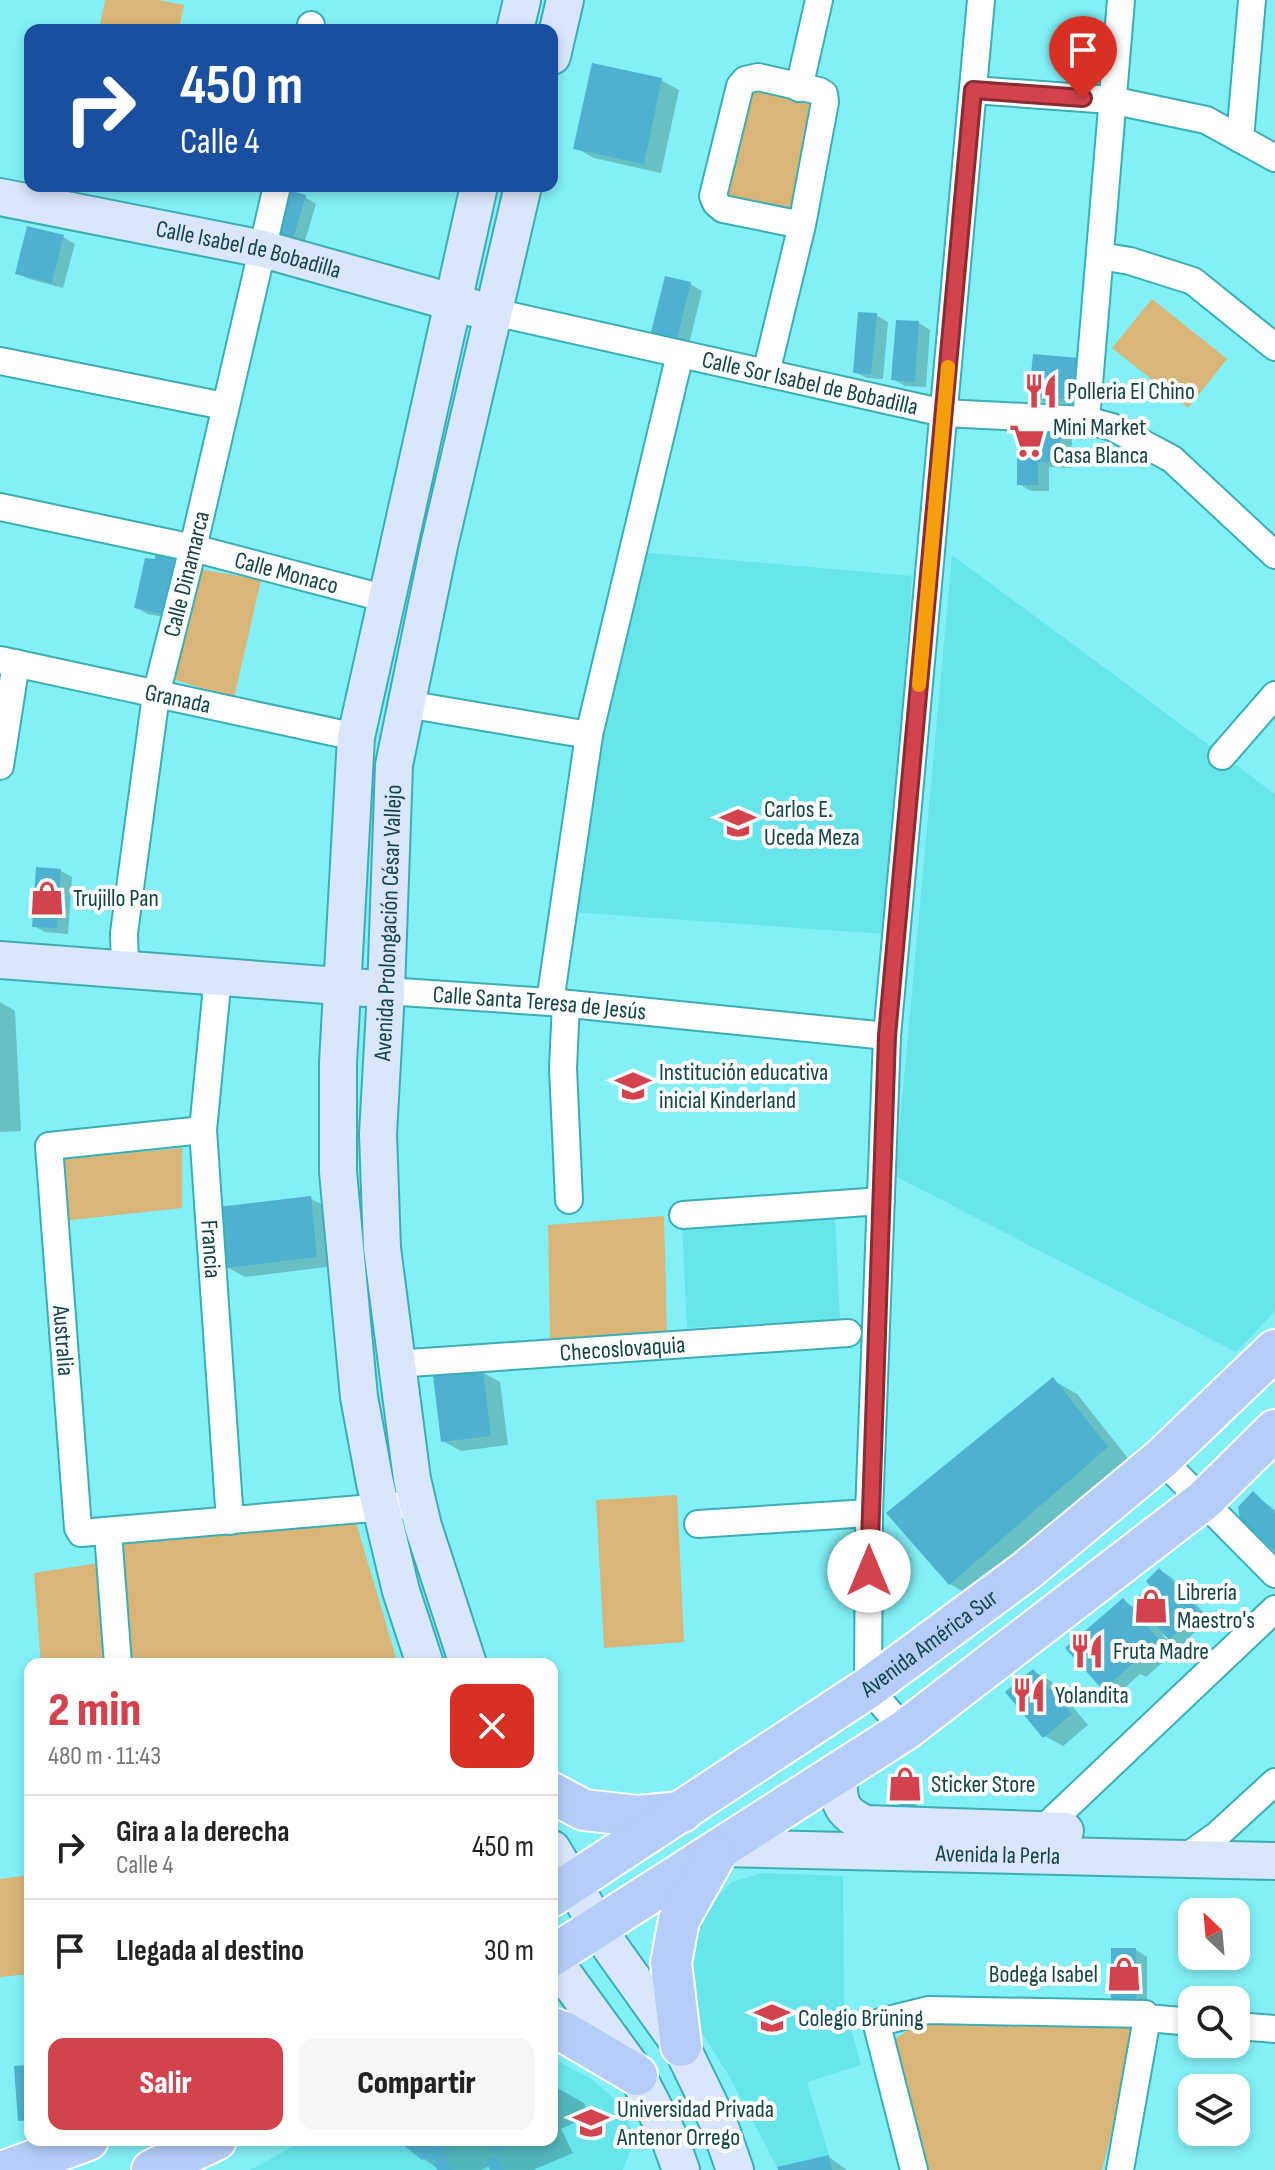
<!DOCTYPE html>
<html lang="es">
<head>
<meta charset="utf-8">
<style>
  :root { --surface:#fff; --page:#f6f6f6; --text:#222; --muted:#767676; --line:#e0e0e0; --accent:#d3434d }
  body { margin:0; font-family:"Sofia Sans Condensed",sans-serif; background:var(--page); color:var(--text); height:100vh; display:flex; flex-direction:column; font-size:30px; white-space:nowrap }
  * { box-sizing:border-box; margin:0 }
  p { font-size:26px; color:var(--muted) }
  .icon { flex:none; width:44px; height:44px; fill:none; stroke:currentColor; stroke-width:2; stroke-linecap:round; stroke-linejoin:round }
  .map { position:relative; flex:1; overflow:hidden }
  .side { position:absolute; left:24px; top:1658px; width:534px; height:488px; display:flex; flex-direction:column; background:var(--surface); border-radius:16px; box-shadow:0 4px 12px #0003 }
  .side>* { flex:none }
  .top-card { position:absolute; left:24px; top:24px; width:534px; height:168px; border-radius:16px; box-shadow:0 4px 12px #0003; background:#1a4fa0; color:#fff; overflow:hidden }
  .needle { width:52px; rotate:334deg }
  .controls { position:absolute; left:1178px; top:1898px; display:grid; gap:16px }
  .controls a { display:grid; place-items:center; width:72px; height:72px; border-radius:16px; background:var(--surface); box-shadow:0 4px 12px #0003; font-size:40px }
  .pin { position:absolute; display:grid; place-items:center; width:68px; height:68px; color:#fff; margin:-82px -34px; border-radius:50% 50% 50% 0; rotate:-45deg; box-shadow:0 0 8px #0007 }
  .pin .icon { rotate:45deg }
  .me { position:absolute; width:88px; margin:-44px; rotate:0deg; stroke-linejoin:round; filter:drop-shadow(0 0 6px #0008) }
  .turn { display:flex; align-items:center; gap:28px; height:168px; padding:0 24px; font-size:36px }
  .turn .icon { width:104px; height:104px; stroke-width:2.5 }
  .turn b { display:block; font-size:56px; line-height:68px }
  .round { display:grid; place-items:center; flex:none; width:84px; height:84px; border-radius:16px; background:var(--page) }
  .overview { display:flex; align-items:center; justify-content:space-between; height:136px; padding:0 24px }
  h1 { font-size:48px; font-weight:800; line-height:60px; color:var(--accent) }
  .button { display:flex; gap:16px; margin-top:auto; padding:16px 24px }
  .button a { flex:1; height:92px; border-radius:16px; background:var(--accent); color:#fff; font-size:32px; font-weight:800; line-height:92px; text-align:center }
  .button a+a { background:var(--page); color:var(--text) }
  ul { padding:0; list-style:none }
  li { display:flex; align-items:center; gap:24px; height:104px; padding:0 24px; border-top:2px solid var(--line) }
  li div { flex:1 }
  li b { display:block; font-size:30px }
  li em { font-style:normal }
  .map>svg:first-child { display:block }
</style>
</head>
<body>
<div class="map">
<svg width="1275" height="2170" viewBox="0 0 1275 2170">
  <rect width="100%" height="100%" fill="#83f0f7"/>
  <g fill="#68e4eb">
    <polygon points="639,552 912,576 885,934 570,912 597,733"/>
    <polygon points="952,555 1275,794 1275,1311 1236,1352 895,1176"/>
    <polygon points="835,1217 840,1319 687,1328 682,1225"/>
    <polygon points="762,1873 843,1876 844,2003 861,2065 807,2082 829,2155 777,2167 729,2076 702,2033 688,2003 689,1938 705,1908 732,1882"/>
    <polygon points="552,2058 593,2080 623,2107 635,2139 623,2170 250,2170 305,2140 552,2140"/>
  </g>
  <g fill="#d9b578">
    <polygon points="105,0 158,0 184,5 179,30 99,30"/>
    <polygon points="746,89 816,102 796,212 723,197"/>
    <polygon points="1152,299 1227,359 1188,408 1112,348"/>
    <polygon points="187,567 261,580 234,698 165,677"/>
    <polygon points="182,1148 182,1208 62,1221 55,1160"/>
    <polygon points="664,1216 667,1337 550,1343 548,1225"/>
    <polygon points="677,1495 684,1642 604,1648 596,1500"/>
    <polygon points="356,1523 398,1664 124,1664 114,1537"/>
    <polygon points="99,1563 107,1664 41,1664 34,1573"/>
    <polygon points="30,1875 30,1974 0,1977 0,1879"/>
    <polygon points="926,2019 1138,2024 1102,2170 916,2170 891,2041"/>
  </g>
  <g fill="#0003">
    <polygon points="661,80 679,90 661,173 594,158 576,148"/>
    <polygon points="305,197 316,204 304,244 283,238"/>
    <polygon points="63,237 75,244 63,288 29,279 17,273"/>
    <polygon points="690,284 702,291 689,344 665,338 654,332"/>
    <polygon points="876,315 888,322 883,379 867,378 855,372"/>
    <polygon points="919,323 930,330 926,387 905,386 893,379"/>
    <polygon points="1035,356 1086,405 1043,402 1031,395"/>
    <polygon points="1060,433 1072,439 1071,468 1049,467 1049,491 1031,491 1019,484"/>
    <polygon points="174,558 186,565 174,619 147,614 136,607"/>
    <polygon points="61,871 72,877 68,934 45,932 34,926"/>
    <polygon points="0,1002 15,1011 21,1131 0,1132"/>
    <polygon points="310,1198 328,1208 335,1266 245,1277 227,1267"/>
    <polygon points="482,1372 500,1382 508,1445 461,1451 443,1441"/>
    <polygon points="1053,1380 1077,1394 1131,1462 974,1598 950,1584"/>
    <polygon points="1253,1494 1275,1510 1275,1550"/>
    <polygon points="1160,1570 1171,1577 1209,1618 1181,1646 1162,1634 1176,1651 1146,1677 1140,1674 1116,1696 1104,1689 1123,1601 1141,1611 1150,1622 1153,1619 1153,1586"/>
    <polygon points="1033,1671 1051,1681 1088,1725 1063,1746 1045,1736"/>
    <polygon points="910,1767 914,1770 917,1809 906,1810 899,1777"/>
    <polygon points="1136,1950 1147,1957 1147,2007 1125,2007"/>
    <polygon points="552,2085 584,2103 589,2116 561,2129 573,2153 533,2170 492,2170 490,2166 481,2170 440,2170 423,2158 407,2140 552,2140"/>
    <polygon points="829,2157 847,2170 780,2170"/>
  </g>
  <g fill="#4eb1cf">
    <polygon points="592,63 662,78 644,164 573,149"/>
    <polygon points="282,188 306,195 293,239 269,232"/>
    <polygon points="27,226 64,235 52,283 15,274"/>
    <polygon points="665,276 691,282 677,339 651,332"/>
    <polygon points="858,312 877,313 871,374 853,373"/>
    <polygon points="896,320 919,321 915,382 891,380"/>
    <polygon points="1033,354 1079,358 1075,400 1029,396"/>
    <polygon points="1017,429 1061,431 1059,462 1038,462 1038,485 1017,485"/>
    <polygon points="156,552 175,556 162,614 134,608 145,558 155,559"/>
    <polygon points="36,867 61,869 57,928 32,927"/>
    <polygon points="311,1196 317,1257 225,1268 218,1207"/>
    <polygon points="483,1370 491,1436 441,1442 433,1376"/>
    <polygon points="1053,1377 1108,1447 949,1585 886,1513"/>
    <polygon points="1253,1491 1275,1513 1275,1552 1240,1519 1238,1507"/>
    <polygon points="1159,1568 1199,1611 1169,1640 1134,1600 1150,1586 1146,1581"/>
    <polygon points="1123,1598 1159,1640 1103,1690 1065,1648"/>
    <polygon points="1033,1669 1072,1714 1043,1738 1005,1692"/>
    <polygon points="909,1764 913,1807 899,1808 897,1776"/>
    <rect x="1111" y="1948" width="25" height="53"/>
    <polygon points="30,2065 30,2120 18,2121 14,2066"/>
    <polygon points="405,2140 470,2140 444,2151 452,2170 437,2170 431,2157 422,2160 402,2144"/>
    <polygon points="486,2140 522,2140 492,2153"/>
    <polygon points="497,2155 504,2170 490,2170 485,2160"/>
    <polygon points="829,2155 832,2170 778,2170 777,2167"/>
  </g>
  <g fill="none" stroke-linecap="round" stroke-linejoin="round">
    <g stroke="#3baeb5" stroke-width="30">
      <g id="street">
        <polyline points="310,30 311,25"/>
        <polyline points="799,88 819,0"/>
        <polyline points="973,90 1111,100 1206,120 1275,158"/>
        <polyline points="1240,139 1252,0"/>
        <polyline points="1100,256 1130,261 1193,281 1275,347"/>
        <path id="s1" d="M494,312l450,101 142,7 26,7 60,32 103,96"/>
        <polyline points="0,361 224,406"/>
        <polyline points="766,373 802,225 825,102 824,94 819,91 758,77 745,80 740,86 713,196 716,203 723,209 802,225"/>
        <polyline points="1086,420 1121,0"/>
        <path id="s2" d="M0,507l193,41 194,51"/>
        <path id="s3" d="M0,660l356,77"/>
        <polyline points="406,704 589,735"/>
        <polyline points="1222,756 1275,695"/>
        <polyline points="0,766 16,663"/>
        <path id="s4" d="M125,968l-1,-35 32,-238 37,-147 84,-362"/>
        <path id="s5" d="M218,976l-15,154 27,391"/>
        <path id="s6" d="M386,991l164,11 337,34"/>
        <polyline points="550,1002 589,735 680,354"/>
        <polyline points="566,1004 563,1068 569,1200"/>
        <path id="s7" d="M203,1130l-154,16 29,382 3,5 338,-29"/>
        <polyline points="683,1215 881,1201"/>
        <path id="s8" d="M395,1364l453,-31"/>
        <polyline points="1161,1459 1275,1574"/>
        <polyline points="698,1524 869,1513"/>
        <polyline points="108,1533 118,1664"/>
        <polyline points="905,1730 868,1688 869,1513 887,1036 981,0"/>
        <polyline points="1042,1830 1275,1609"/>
        <polyline points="1186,1857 1216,1836 1275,1782"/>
        <polyline points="1236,2026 1275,2029"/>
        <polyline points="914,2170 877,2025 880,2022 928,2010 1145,2014 1147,2018 1192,2022"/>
        <polyline points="1120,2170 1147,2018"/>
      </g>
    </g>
    <g stroke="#3baeb5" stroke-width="40">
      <g id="secondary">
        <polyline points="515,30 522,0"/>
        <polyline points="552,56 565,0"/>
        <path id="s9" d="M0,197l263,52 210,59"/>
        <polyline points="0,960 365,988"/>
        <polyline points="425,1664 401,1591 375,1483 359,1397 338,1172 338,1063 356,737 479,186"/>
        <path id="s10" d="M468,1664l-45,-138 -11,-47 -30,-231 -4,-114 8,-143 8,-226 45,-219 84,-360"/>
        <path d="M838,1773c1,28 0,39 28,51l199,7"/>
        <path id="s11" d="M720,1848l555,13"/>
        <polyline points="552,1849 611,1948 681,2046 719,2124 735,2170"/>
        <polyline points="552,1958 637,2075 669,2137 681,2170"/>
      </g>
    </g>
    <g stroke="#fff" stroke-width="44">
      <g id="primary">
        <polyline points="552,1793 584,1810 638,1816 682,1812"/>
        <path id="s12" d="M552,1896l316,-208 158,-117 135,-112 114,-109"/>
        <polyline points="552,1956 905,1730 1204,1500 1275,1430"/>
        <polyline points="552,2028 564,2032 637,2075"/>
        <polyline points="681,2046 671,1963 679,1920 715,1856"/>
        <polyline points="7,2170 88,2140"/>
        <polyline points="152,2170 216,2140"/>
      </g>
    </g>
    <use href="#street" stroke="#fff" stroke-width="26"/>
    <use href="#secondary" stroke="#dae6fb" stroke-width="36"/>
    <use href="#primary" stroke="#b5cdf8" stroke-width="40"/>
  </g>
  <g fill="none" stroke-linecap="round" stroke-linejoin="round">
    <g stroke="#892c32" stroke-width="20">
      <polyline id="route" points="869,1571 887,1036 973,90 1083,98"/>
    </g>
    <use href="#route" stroke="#d3434d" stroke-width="14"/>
    <polyline stroke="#f59e0b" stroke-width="14" points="919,685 948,367"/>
  </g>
  <defs>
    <g id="restaurant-bare" transform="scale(2.76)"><path d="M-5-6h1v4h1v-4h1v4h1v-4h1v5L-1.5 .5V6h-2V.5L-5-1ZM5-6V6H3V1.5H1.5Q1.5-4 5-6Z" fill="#d3434d" stroke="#fdfdfd" stroke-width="2.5" paint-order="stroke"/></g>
    <g id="supermarket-bare" transform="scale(2.76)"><path d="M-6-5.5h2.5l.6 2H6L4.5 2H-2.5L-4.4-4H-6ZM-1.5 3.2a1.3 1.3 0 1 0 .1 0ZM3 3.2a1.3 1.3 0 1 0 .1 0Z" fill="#d3434d" stroke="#fdfdfd" stroke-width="2.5" paint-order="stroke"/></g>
    <g id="school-bare" transform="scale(2.76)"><path d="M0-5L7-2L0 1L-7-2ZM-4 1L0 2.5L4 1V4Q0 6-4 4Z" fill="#d3434d" stroke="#fdfdfd" stroke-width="2.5" paint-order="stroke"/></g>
    <g id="shop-bare" transform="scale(2.76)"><path d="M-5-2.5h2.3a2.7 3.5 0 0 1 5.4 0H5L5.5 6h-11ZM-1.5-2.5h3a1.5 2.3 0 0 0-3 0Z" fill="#d3434d" stroke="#fdfdfd" stroke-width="2.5" paint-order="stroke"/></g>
    <g id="university-bare" transform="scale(2.76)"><path d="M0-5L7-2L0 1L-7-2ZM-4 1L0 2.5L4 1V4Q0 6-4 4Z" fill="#d3434d" stroke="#fdfdfd" stroke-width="2.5" paint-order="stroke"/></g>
  </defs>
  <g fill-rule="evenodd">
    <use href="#restaurant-bare" x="1041" y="391"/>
    <use href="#supermarket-bare" x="1027" y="441"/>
    <use href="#school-bare" x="738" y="823"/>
    <use href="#shop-bare" x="47" y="898"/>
    <use href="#school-bare" x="633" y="1086"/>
    <use href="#shop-bare" x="1151" y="1606"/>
    <use href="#restaurant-bare" x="1087" y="1651"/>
    <use href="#restaurant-bare" x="1029" y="1695"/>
    <use href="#shop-bare" x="905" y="1784"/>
    <use href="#shop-bare" x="1124" y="1974"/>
    <use href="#school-bare" x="772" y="2018"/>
    <use href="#university-bare" x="591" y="2123"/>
  </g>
  <g text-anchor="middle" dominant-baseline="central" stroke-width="8" stroke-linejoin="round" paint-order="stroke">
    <g font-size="24" fill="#144447" stroke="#fdfdfd">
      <text stroke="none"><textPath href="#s9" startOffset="254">Calle Isabel de Bobadilla</textPath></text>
      <text stroke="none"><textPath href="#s1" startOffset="324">Calle Sor Isabel de Bobadilla</textPath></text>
      <text stroke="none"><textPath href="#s2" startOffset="294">Calle Monaco</textPath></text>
      <text stroke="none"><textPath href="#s4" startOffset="400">Calle Dinamarca</textPath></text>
      <text stroke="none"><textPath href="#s3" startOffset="182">Granada</textPath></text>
      <text stroke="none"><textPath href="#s10" startOffset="752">Avenida Prolongación César Vallejo</textPath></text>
      <text stroke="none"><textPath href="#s6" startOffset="154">Calle Santa Teresa de Jesús</textPath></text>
      <text stroke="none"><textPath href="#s5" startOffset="274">Francia</textPath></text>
      <text stroke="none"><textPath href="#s7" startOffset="350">Australia</textPath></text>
      <text stroke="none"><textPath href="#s8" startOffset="228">Checoslovaquia</textPath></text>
      <text stroke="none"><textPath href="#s12" startOffset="454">Avenida América Sur</textPath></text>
      <text stroke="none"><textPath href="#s11" startOffset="278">Avenida la Perla</textPath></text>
    </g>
    <g font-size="24" fill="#144447" stroke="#fdfdfd" text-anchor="start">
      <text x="1067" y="391">Polleria El Chino</text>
      <text x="1053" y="427">Mini Market<tspan x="1053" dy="28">Casa Blanca</tspan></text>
      <text x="764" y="809">Carlos E.<tspan x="764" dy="28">Uceda Meza</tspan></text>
      <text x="73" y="898">Trujillo Pan</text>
      <text x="659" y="1072">Institución educativa<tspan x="659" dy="28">inicial Kinderland</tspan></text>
      <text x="1177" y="1592">Librería<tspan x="1177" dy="28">Maestro's</tspan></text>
      <text x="1113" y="1651">Fruta Madre</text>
      <text x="1055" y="1695">Yolandita</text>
      <text x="931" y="1784">Sticker Store</text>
      <text x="1098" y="1974" text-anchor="end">Bodega Isabel</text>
      <text x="798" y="2018">Colegio Brüning</text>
      <text x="617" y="2109">Universidad Privada<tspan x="617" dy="28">Antenor Orrego</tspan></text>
    </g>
  </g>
</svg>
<div class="controls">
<a><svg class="needle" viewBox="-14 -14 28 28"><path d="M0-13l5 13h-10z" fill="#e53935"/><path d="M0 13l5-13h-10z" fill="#767676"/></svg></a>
<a><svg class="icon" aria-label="search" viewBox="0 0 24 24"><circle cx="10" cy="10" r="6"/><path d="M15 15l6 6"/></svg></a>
<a><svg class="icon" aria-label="layers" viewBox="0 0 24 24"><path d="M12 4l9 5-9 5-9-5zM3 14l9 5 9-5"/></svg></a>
</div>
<div class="pin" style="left:1083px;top:98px;background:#d93025"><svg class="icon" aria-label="arrive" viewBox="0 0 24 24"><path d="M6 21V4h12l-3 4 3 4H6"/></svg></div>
<svg class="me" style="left:869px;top:1571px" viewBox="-20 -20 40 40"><circle r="19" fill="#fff"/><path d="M0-13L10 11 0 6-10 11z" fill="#d3434d"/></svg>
<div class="top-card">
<div class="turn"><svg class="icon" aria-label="right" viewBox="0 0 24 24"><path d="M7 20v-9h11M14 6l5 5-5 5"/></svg><div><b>450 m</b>Calle 4</div></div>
</div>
<section class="side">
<div class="overview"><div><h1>2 min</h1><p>480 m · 11:43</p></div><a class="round" style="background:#d93025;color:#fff"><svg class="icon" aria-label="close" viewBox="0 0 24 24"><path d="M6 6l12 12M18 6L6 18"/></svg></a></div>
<ul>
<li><svg class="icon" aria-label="right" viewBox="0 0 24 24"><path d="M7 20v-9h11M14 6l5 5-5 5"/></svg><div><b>Gira a la derecha</b><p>Calle 4</p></div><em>450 m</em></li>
<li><svg class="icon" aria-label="arrive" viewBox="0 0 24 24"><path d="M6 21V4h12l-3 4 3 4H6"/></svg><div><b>Llegada al destino</b></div><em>30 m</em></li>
</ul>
<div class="button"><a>Salir</a><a>Compartir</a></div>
</section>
</div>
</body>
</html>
